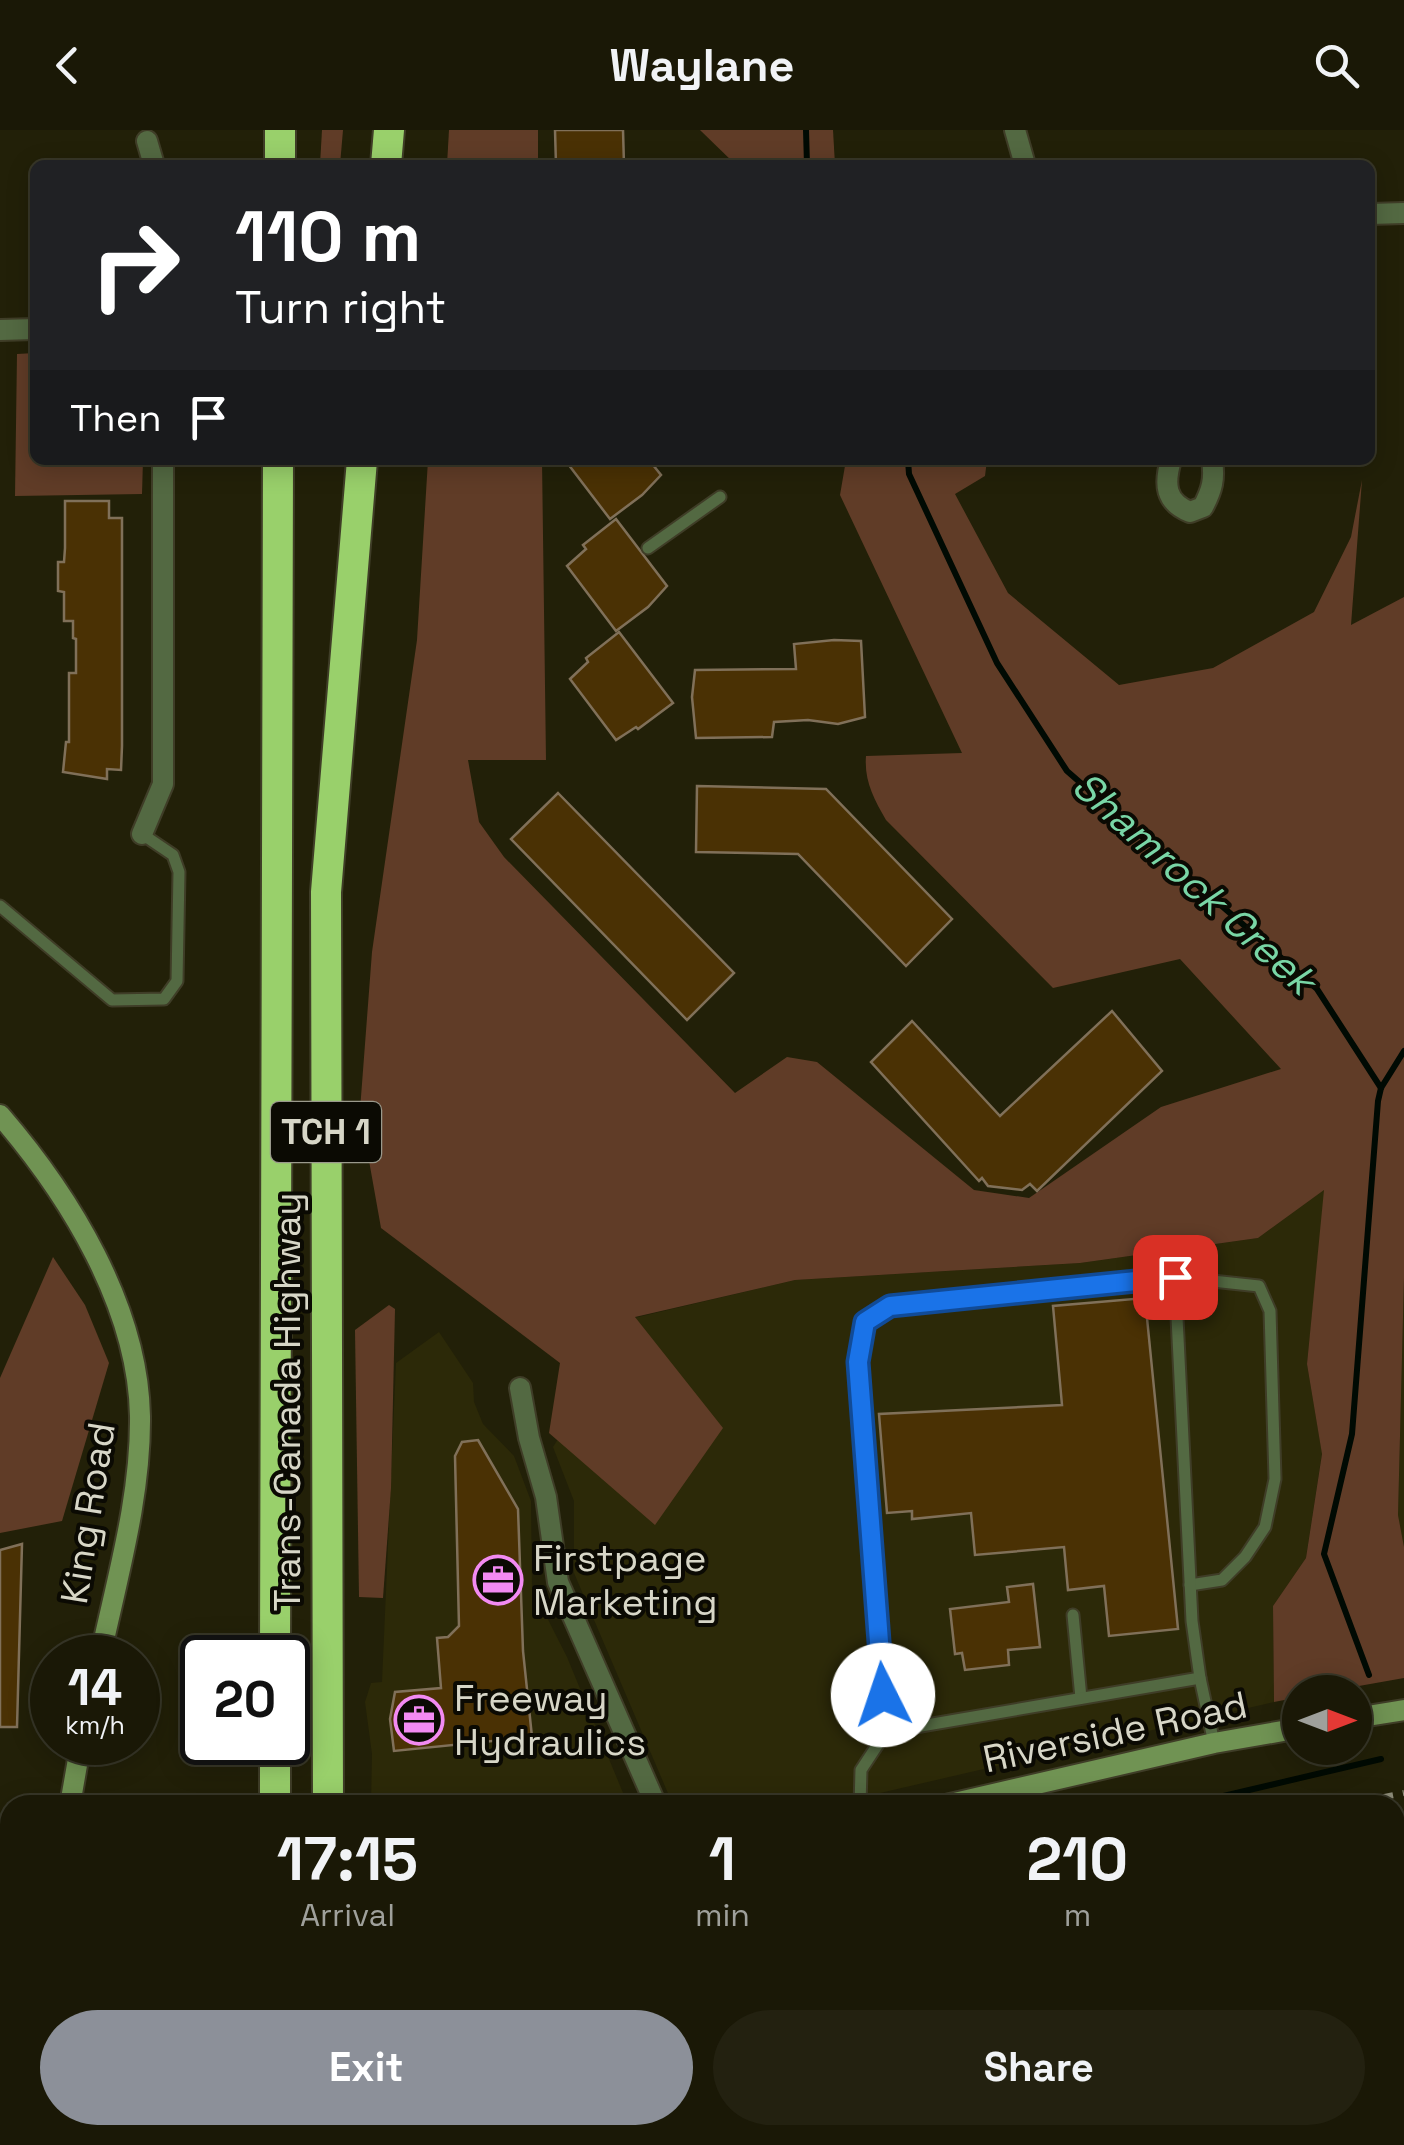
<!DOCTYPE html>
<html lang="en">
<head>
<meta charset="utf-8">
<style>
  :root { --surface:#1a1806; --page:#232110; --text:#f1f3f6; --muted:#9fa09b; --line:#383728; --accent:#8c9099 }
  body { margin:0; font-family:"Space Grotesk",sans-serif; background:var(--page); color:var(--text); height:100vh; display:flex; flex-direction:column; font-size:38px; white-space:nowrap }
  * { box-sizing:border-box; margin:0 }
  p { font-size:32px; color:var(--muted) }
  .icon { flex:none; width:55px; height:55px; fill:none; stroke:currentColor; stroke-width:2; stroke-linecap:round; stroke-linejoin:round }
  .map { position:relative; flex:1; overflow:hidden }
  .sheet { position:absolute; left:0px; top:1665px; width:1405px; height:350px; display:flex; flex-direction:column; background:var(--surface); border-radius:30px 30px 0 0; box-shadow:0 5px 25px #0003,0 0 0 2px var(--line) }
  .sheet>* { flex:none }
  .banner { position:absolute; left:30px; top:30px; width:1345px; height:305px; border-radius:15px; box-shadow:0 5px 25px #0003,0 0 0 2px var(--line); background:#202124; color:#fff; overflow:hidden }
  .needle { width:65px; rotate:90deg }
  .tools { position:absolute; left:1282px; top:1545px; display:grid; gap:20px }
  .tools a { display:grid; place-items:center; width:90px; height:90px; border-radius:50%; background:var(--surface); box-shadow:0 5px 25px #0003,0 0 0 2px var(--line); font-size:50px }
  .speed { position:absolute; left:30px; top:1505px; display:flex; gap:20px; font-size:50px; font-weight:700; text-align:center }
  .speed>* { display:grid; place-content:center; width:130px; height:130px; border-radius:50%; background:var(--surface); box-shadow:0 5px 25px #0003,0 0 0 2px var(--line); line-height:1 }
  .speed small { font-size:25px; font-weight:400 }
  .speed .limit { border:5px solid #111; border-radius:15px; background:#fff; color:#111 }
  .pin { position:absolute; display:grid; place-items:center; width:85px; height:85px; color:#fff; margin:-42px; border-radius:20px; box-shadow:0 5px 15px #0006 }
  .me { position:absolute; width:110px; margin:-55px; rotate:356deg; stroke-linejoin:round; filter:drop-shadow(0 0 8px #0008) }
  .turn { display:flex; align-items:center; gap:35px; height:210px; padding:0 40px; font-size:45px }
  .turn .icon { width:130px; height:130px; stroke-width:2.5 }
  .turn b { display:block; font-size:70px; line-height:85px }
  .then { display:flex; align-items:center; height:95px; padding:0 40px; background:#0003; gap:20px; font-size:38px }
  .eta { display:flex; justify-content:space-evenly; align-items:center; height:170px; text-align:center }
  .eta b { font-size:60px; font-weight:800; line-height:70px }
  .cta { display:flex; gap:20px; margin-top:auto; padding:20px 40px }
  .cta a { flex:1; height:115px; border-radius:60px; background:var(--accent); color:#fff; font-size:40px; font-weight:800; line-height:115px; text-align:center }
  .cta a+a { background:var(--page); color:var(--text) }
  header { display:flex; justify-content:space-between; align-items:center; height:130px; padding:0 40px; background:var(--surface); font-size:45px; font-weight:800 }
  .map>svg:first-child { display:block }
</style>
</head>
<body>
<header><svg class="icon" aria-label="back" viewBox="0 0 24 24"><path d="M15 5l-7 7 7 7"/></svg>Waylane<svg class="icon" aria-label="search" viewBox="0 0 24 24"><circle cx="10" cy="10" r="6"/><path d="M15 15l6 6"/></svg></header>
<div class="map">
<svg width="1404" height="2015" viewBox="0 0 1404 2015">
  <rect width="100%" height="100%" fill="#222008"/>
  <g fill="#2c2908">
    <polygon points="1325,1059 1307,1234 1322,1323 1306,1428 1273,1476 1274,1572 828,1675 673,1675 574,1443 574,1371 553,1317 634,1188 795,1150 1080,1133 1258,1108"/>
    <polygon points="1404,1148 1404,1417 1398,1385"/>
    <polygon points="439,1202 473,1253 474,1272 483,1294 514,1326 531,1371 532,1458 567,1527 628,1675 371,1675 372,1624 365,1572 371,1553 382,1552 396,1233"/>
    <polygon points="10,1843 10,1948 0,1950 0,1844"/>
    <polygon points="1404,1914 1404,2015 965,2015 1008,2005 1395,2005 1395,1916"/>
  </g>
  <g fill="#603c27">
    <polygon points="322,0 343,0 340,35 320,35"/>
    <polygon points="449,0 538,0 538,35 447,35"/>
    <polygon points="700,0 833,0 835,35 736,35"/>
    <polygon points="35,223 35,330 143,330 142,364 15,366 17,224"/>
    <path d="M428,330h114l4,300h-78l11,62 25,35 231,236 52,-36 30,5 157,128 55,8 132,-91 120,-38 -101,-110 -127,29 -167,-168c-12,-21 -22,-39 -20,-64l96,-3 -122,-258 6,-35h141l-2,16 -30,18 53,99 111,92 94,-17 101,-56 37,-75 11,-57 -11,145 53,-28v681l-6,237 6,32v131l-79,14h-25v5l-26,5 -1,-96 33,-48 16,-104 -15,-90 17,-174 -66,48 -178,25 -285,17 -160,37 88,111 -68,97 -106,-92 11,-70 -179,-135 -21,-118 12,-158 45,-312z"/>
    <polygon points="53,1127 85,1175 109,1233 62,1391 0,1403 0,1248"/>
    <polygon points="389,1175 395,1179 391,1358 383,1468 359,1467 355,1200"/>
  </g>
  <g fill="none" stroke-linecap="round" stroke-linejoin="round">
    <g stroke="#000a03" stroke-width="6">
      <polyline points="806,0 807,35"/>
      <polyline points="908,330 909,344 997,533 1067,641 1317,859 1381,958"/>
      <polyline points="1369,1545 1324,1424 1352,1304 1378,971 1381,958 1404,921"/>
      <polyline points="1185,1675 1381,1629"/>
      <polyline points="1395,1728 1404,1726"/>
      <polyline points="0,1804 10,1804"/>
      <polyline points="1395,1826 1404,1824"/>
      <polyline points="172,2015 226,2005"/>
      <polyline points="597,2015 637,2005"/>
    </g>
  </g>
  <g fill="#4a3104" stroke="#807059" stroke-width="2.5">
    <polygon points="555,0 623,0 624,35 556,35"/>
    <polygon points="565,330 649,330 661,345 642,365 610,389"/>
    <polygon points="65,371 109,371 109,388 122,388 122,616 121,640 107,639 107,649 63,642 66,612 69,612 69,543 76,543 76,509 73,508 73,491 64,491 64,462 58,461 58,432 64,432 65,418"/>
    <polygon points="616,389 667,456 648,477 616,501 567,436 586,419 583,415"/>
    <polygon points="619,502 673,573 638,599 636,597 616,610 570,549 588,532 586,528"/>
    <polygon points="834,510 861,511 865,587 838,594 808,590 774,592 772,607 696,608 692,567 695,540 796,539 794,514"/>
    <polygon points="697,656 826,659 952,789 906,836 798,724 696,722"/>
    <polygon points="558,663 734,843 687,890 511,709"/>
    <polygon points="1112,881 1162,941 1037,1061 1030,1054 1022,1060 988,1056 982,1048 979,1051 871,932 912,891 1000,986"/>
    <polygon points="1145,1168 1178,1499 1109,1506 1104,1456 1068,1460 1064,1417 975,1425 971,1383 912,1389 912,1381 887,1383 879,1284 1062,1275 1053,1176"/>
    <polygon points="478,1310 518,1379 523,1521 532,1607 394,1621 390,1589 395,1562 441,1558 437,1508 448,1507 459,1496 455,1326 462,1312"/>
    <polygon points="22,1414 17,1597 0,1597 0,1420"/>
    <polygon points="1033,1454 1040,1517 1008,1520 1009,1535 965,1540 962,1523 955,1524 950,1479 1009,1472 1007,1457"/>
  </g>
  <g fill="none" stroke-linecap="round" stroke-linejoin="round">
    <g stroke="#3f3d27" stroke-width="15">
      <g id="lane">
        <polyline points="648,418 720,367"/>
        <polyline points="0,776 112,870 164,869 177,851 179,742 173,725 142,704"/>
        <polyline points="1175,1147 1259,1156 1270,1181 1275,1349 1265,1397 1245,1427 1222,1450 1190,1455"/>
        <polyline points="1073,1485 1081,1568"/>
        <polyline points="886,1602 1200,1548"/>
        <polyline points="860,1675 861,1640 886,1602 858,1232 865,1192 890,1176 1175,1147 1192,1491 1200,1548 1214,1613"/>
      </g>
    </g>
    <g stroke="#3f3d27" stroke-width="24">
      <g id="street">
        <polyline points="1015,0 1025,35"/>
        <polyline points="147,11 154,35"/>
        <polyline points="1370,84 1404,83"/>
        <polyline points="0,200 35,199"/>
        <path d="M1171,330c-7,24 -6,42 19,52l13,-5c9,-17 12,-28 9,-47"/>
        <polyline points="142,704 163,654 163,330"/>
        <polyline points="520,1258 529,1308 546,1367 558,1452 656,1675"/>
        <polyline points="1395,1891 1404,1889"/>
        <polyline points="846,2015 892,2005"/>
      </g>
    </g>
    <g stroke="#3f3d27" stroke-width="24">
      <g id="secondary">
        <path d="M0,985c70,81 138,192 140,301 1,81 -23,162 -40,242"/>
        <polyline points="1355,1588 1404,1580"/>
        <polyline points="70,1675 81,1612"/>
        <polyline points="946,1675 1214,1613 1300,1598"/>
        <polyline points="0,1823 10,1823"/>
      </g>
    </g>
    <g stroke="#3f3d27" stroke-width="34">
      <g id="highway">
        <polyline points="280,35 280,0"/>
        <polyline points="386,35 389,0"/>
        <polyline points="275,1528 278,330"/>
        <polyline points="275,1675 275,1612"/>
        <polyline points="328,1675 326,762 362,330"/>
        <polyline points="275,2005 275,2015"/>
        <polyline points="324,2015 324,2005"/>
      </g>
    </g>
    <use href="#lane" stroke="#536942" stroke-width="11"/>
    <use href="#street" stroke="#536942" stroke-width="20"/>
    <use href="#secondary" stroke="#709353" stroke-width="20"/>
    <use href="#highway" stroke="#99d06b" stroke-width="30"/>
    <g stroke="#8e8d7a" stroke-width="6" stroke-dasharray="20 10" stroke-linecap="butt">
      <polyline points="1344,1675 1404,1663"/>
      <polyline points="1395,1785 1404,1783"/>
      <polyline points="0,1986 10,1983"/>
      <polyline points="368,2015 413,2005"/>
    </g>
  </g>
  <g fill="none" stroke-linecap="round" stroke-linejoin="round">
    <g stroke="#114b97" stroke-width="25">
      <polyline id="route" points="883,1565 858,1232 865,1192 890,1176 1175,1147"/>
    </g>
    <use href="#route" stroke="#1a73e8" stroke-width="18"/>
  </g>
  <defs>
    <g id="office-ring" transform="scale(2.5)"><circle r="9.5" fill="#0b0a03" stroke="#f28af2" stroke-width="1.5"/><path d="M-6-3h4V-5.5h4V-3h4V5H-6ZM-1-4.5V-3h2v-1.5ZM-6 0V1H6V0Z" fill="#f28af2"/></g>
  </defs>
  <g fill-rule="evenodd">
    <use href="#office-ring" x="498" y="1450"/>
    <use href="#office-ring" x="419" y="1590"/>
  </g>
  <g text-anchor="middle" dominant-baseline="central" stroke-width="8" stroke-linejoin="round" paint-order="stroke">
    <rect fill="#0b0a03" stroke="#9a998c" stroke-width="2.5" x="271" y="972" width="110" height="60" rx="8"/>
    <g font-size="35" font-weight="bold" fill="#d7d6c7">
      <text x="326" y="1002">TCH 1</text>
    </g>
    <g font-size="38" fill="#d7d6c7" stroke="#0b0a03">
      <text transform="translate(287 1272) rotate(-90)">Trans-Canada Highway</text>
      <text transform="translate(88 1383) rotate(-81)">King Road</text>
      <text transform="translate(1115 1602) rotate(-12)">Riverside Road</text>
    </g>
    <g font-size="38" fill="#d7d6c7" stroke="#0b0a03" text-anchor="start">
      <text x="533" y="1428">Firstpage<tspan x="533" dy="44">Marketing</tspan></text>
      <text x="454" y="1568">Freeway<tspan x="454" dy="44">Hydraulics</tspan></text>
    </g>
    <g font-size="40" font-style="italic" fill="#79d6a6" stroke="#0b0a03">
      <text transform="translate(1194 753) rotate(42)">Shamrock Creek</text>
    </g>
  </g>
</svg>
<div class="tools">
<a><svg class="needle" viewBox="-14 -14 28 28"><path d="M0-13l5 13h-10z" fill="#e53935"/><path d="M0 13l5-13h-10z" fill="#9fa09b"/></svg></a>
</div>
<div class="speed"><div>14<small>km/h</small></div><div class="limit">20</div></div>
<div class="pin" style="left:1175px;top:1147px;background:#d93025"><svg class="icon" aria-label="arrive" viewBox="0 0 24 24"><path d="M6 21V4h12l-3 4 3 4H6"/></svg></div>
<svg class="me" style="left:883px;top:1565px" viewBox="-20 -20 40 40"><circle r="19" fill="#fff"/><path d="M0-13L10 11 0 6-10 11z" fill="#1a73e8"/></svg>
<div class="banner">
<div class="turn"><svg class="icon" aria-label="right" viewBox="0 0 24 24"><path d="M7 20v-9h11M14 6l5 5-5 5"/></svg><div><b>110 m</b>Turn right</div></div>
<div class="then">Then<svg class="icon" aria-label="arrive" viewBox="0 0 24 24"><path d="M6 21V4h12l-3 4 3 4H6"/></svg></div>
</div>
<section class="sheet">
<div class="eta">
<div><b>17:15</b><p>Arrival</p></div>
<div><b>1</b><p>min</p></div>
<div><b>210</b><p>m</p></div>
</div>
<div class="cta"><a>Exit</a><a>Share</a></div>
</section>
</div>
</body>
</html>
